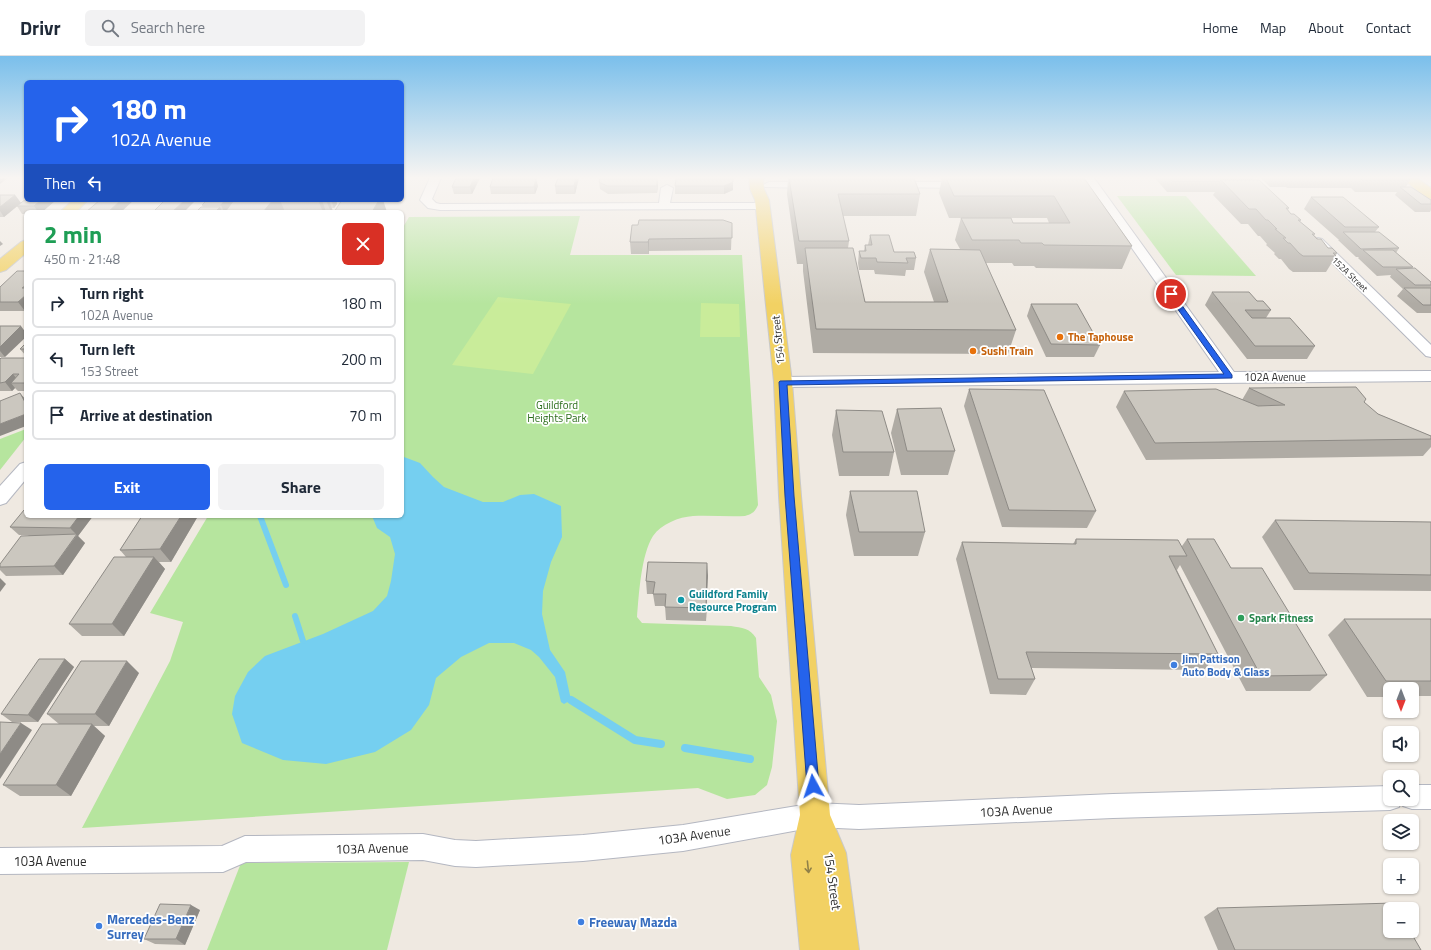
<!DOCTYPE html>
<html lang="en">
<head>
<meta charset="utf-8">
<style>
  :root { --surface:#fff; --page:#f2f2f3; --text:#1f2937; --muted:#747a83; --line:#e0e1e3; --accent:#2563eb }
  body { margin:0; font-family:"Titillium Web",sans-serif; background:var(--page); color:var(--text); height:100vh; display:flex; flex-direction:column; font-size:15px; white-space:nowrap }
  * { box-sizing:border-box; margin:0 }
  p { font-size:13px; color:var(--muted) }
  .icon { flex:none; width:22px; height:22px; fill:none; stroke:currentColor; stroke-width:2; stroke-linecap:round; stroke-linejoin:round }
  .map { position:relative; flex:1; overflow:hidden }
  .sheet { position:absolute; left:24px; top:154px; width:380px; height:308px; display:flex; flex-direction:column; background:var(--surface); border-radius:6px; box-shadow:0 1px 3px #0004 }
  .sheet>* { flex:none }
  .guide { position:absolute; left:24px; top:24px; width:380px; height:122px; border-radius:6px; box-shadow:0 1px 3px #0004; background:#2563eb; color:#fff; overflow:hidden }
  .needle { width:26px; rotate:180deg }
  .controls { position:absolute; left:1383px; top:626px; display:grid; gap:8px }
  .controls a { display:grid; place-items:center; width:36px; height:36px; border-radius:6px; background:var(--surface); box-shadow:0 1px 3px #0004; font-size:20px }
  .pin { position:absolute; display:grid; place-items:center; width:34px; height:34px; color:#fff; margin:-17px; border:2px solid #fff; border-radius:50%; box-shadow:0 1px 4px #0007 }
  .me { position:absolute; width:44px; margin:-22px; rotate:355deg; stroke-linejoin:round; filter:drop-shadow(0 0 3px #0008) }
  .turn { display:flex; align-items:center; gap:14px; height:84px; padding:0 20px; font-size:18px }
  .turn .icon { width:52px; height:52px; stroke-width:2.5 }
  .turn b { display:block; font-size:28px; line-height:34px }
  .then { display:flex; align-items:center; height:38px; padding:0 20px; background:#0003; gap:8px; font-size:15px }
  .round { display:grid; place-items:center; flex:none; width:42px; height:42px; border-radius:6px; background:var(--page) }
  .head { display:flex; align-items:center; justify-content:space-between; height:68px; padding:0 20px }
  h1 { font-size:24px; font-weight:700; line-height:30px; color:#1e9e55 }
  .action { display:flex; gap:8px; margin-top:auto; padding:8px 20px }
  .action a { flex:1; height:46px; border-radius:6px; background:var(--accent); color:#fff; font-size:16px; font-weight:700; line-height:46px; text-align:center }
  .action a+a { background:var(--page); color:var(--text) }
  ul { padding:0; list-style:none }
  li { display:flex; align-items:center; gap:12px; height:50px; margin:0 8px 6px; padding:0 12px; border:2px solid var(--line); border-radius:6px }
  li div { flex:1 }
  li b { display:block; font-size:15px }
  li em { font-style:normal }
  header { display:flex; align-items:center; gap:24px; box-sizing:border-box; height:56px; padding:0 20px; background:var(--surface); border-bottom:1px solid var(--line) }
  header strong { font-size:19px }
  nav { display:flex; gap:22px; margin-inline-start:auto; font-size:14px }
  .search { width:280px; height:36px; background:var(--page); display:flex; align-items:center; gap:10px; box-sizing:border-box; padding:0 14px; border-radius:6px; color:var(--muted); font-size:15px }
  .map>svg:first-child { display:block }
</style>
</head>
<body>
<header>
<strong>Drivr</strong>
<div class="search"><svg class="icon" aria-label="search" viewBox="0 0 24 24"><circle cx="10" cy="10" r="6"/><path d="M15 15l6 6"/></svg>Search here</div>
<nav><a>Home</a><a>Map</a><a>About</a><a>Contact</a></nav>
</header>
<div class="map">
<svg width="1431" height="894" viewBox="0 0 1431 894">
  <rect width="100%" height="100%" fill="#efe9e1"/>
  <g fill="#b6e59e">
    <polygon points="1117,140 1186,140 1256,220 1176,219"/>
    <path d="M580,160l-10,39h172l16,250c-3,7 -6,9 -13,11 -17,1 -35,-1 -52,0 -14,1 -32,8 -40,20 -12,19 -14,58 -16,81l5,6 89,3c11,2 19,2 25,12l3,39 12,18 6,26 -5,46 -5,18 -12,10 -28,4 -29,-11 -616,40 88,-167 13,-39 -33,-9 58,-97h194v-287l7,-12z"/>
    <polygon points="26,373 26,381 0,414 0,383"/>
    <polygon points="409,806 387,894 207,894 241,807"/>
  </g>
  <g fill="#c9ec9a">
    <polygon points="498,241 571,248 533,318 452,309"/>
    <polygon points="701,247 739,248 740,281 700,281"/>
  </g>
  <polygon fill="#75cff0" points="402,395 404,401 420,407 433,421 444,431 483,446 503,446 520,439 534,438 561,450 562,481 551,506 543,535 542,558 550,594 565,616 571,644 564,648 561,646 555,621 539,601 531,594 514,587 489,587 461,601 436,622 429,649 411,674 375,696 326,708 283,704 242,687 232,658 235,640 248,616 265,600 323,578 373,555 387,540 391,525 395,498 390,481 377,472 372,460 402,460"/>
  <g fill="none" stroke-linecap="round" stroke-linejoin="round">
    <g stroke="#75cff0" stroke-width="6">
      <polyline points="260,460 286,529"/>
      <polyline points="295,560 303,585"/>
    </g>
    <g stroke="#75cff0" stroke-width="8">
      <polyline points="571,644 635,684 661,688"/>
      <polyline points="685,692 750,703"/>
    </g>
    <g stroke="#b4b7c1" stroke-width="2">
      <g id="minor">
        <polygon points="430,122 441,122 432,143 436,147 440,148 659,147 661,132 667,129 673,132 670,147 763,147 767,148 769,150 767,152 763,153 440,154 428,152 420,144"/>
        <polygon points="1083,122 1094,122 1234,316 1431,315 1431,325 783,331 778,329 775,326 778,323 783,321 1219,316 1089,131 1063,131 1057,128 1063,125 1084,125"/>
        <polygon points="769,126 812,126 818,129 812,132 765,131 763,129"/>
        <polygon points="891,126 966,126 972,129 966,132 887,131 885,129"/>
        <polygon points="1318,182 1322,183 1431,289 1431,301 1426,300 1314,189 1312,186 1314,183"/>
        <polygon points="26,406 26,423 6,447 0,449 0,430 20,408"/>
        <polygon points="1412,729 1431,729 1431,753 1412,753 1403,750 1401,744 1399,751 1390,754 1113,762 859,773 815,771 683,795 583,805 476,811 455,810 423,804 246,806 223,816 0,818 0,792 222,790 245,780 423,778 455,784 476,785 583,779 683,769 815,747 859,749 1113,738 1390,730 1390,743 1412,743"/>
      </g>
    </g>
    <g stroke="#c9c9c9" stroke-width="2">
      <g id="major">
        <polygon points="749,122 763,122 764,133 769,144 792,326 801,440 830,759 846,797 859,894 800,894 791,799 800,759 779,440 774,326 755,144 750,133"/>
        <polygon points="1402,122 1417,122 1431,132 1431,143 1426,142"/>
        <polygon points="73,144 88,144 76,156 60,156"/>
        <polygon points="26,184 26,197 6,214 0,216 0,203 21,186"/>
      </g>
    </g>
    <use href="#minor" fill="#fff" fill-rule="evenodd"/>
    <use href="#major" fill="#f2d163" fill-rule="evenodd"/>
  </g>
  <g fill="#afaba4" fill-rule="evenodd">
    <polygon points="480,122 472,138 454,138 452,131"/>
    <polygon points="558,122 579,122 575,138 556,138 555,130"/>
    <path d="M788,122h126l6,16 -4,22h-73l6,25 -1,7 17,54h69l-10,-30 6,-23h30l-5,-9 6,-22h50h-62l-10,-25 3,-15h142l48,68 -10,23 -86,-1 -2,-2h-20l-2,-3h-26l30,67 -8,24 -195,-1 -10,-82v-7h-6l-10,-70zM1011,162h36l2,5h-36z"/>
    <polygon points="1155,122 1253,122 1252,124 1289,152 1288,154 1291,158 1301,164 1300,166 1315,178 1314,179 1328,192 1337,197 1336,199 1336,200 1326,216 1293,216 1289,213 1281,203 1279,203 1274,198 1275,197 1266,189 1267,188 1260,180 1258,180 1248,168 1241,168 1213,139 1215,136 1167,136"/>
    <polygon points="1261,122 1408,122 1410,124 1406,131 1431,144 1431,154 1430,156 1415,156 1395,139 1397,136 1355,136 1351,132 1287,132 1286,131 1270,131"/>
    <polygon points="711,123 733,134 724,138 675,138 675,130"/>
    <polygon points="599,126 658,129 657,137 608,138 600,133"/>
    <polygon points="538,130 535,138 491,138 490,131"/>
    <polygon points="0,139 15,139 21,147 4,161 0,161"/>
    <polygon points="1311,141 1379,171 1375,176 1399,192 1396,197 1413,211 1412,212 1431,226 1431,257 1417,257 1397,240 1403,233 1390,221 1391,219 1377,220 1358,202 1359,201 1356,201 1338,184 1339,183 1338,183 1304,153"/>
    <polygon points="56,144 42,156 26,156 26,158 22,158 17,150"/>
    <polygon points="207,144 336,144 337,148 334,152 332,152 333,156 196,156 203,151 202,149"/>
    <polygon points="732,167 731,194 649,195 649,198 631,198 630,186"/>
    <polygon points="870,179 894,196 916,202 914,214 906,214 905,220 875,218 874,214 859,214 858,207 859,195 864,195 865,189 868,189"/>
    <polygon points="26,215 26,253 25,255 0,255 0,231"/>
    <polygon points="1212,236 1257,245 1271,254 1266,262 1315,290 1307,303 1247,303 1205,249"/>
    <polygon points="1031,248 1100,289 1094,301 1046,301 1027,260"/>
    <polygon points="0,270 5,301 0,301"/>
    <polygon points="26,287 26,300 20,293"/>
    <polygon points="26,302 26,335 18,335 15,332 12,335 0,335 0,303"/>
    <polygon points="1249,332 1378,358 1431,380 1431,391 1423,400 1146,404 1116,351 1124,335 1242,344"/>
    <polygon points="969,333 1096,455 1087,472 1002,471 964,350"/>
    <polygon points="897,353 955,395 948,419 901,419 891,377"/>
    <polygon points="836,354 894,396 889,420 839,420 832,379"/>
    <polygon points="850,435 925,476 918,500 854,500 846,459"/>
    <polygon points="93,460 78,480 85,487 63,519 6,520 0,514 0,508 29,479 19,479 10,471"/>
    <polygon points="142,460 198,460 171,506 159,506 165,513 124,580 82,580 69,568 126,501 120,494"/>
    <polygon points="1275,464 1431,466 1431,535 1294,534 1262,481"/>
    <polygon points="1076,483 1182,490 1187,483 1231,512 1327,619 1310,635 1246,635 1180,509 1177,514 1218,598 1204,614 1031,612 1035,623 1026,639 990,638 956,503 962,486 1073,488"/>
    <polygon points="707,507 706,565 666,564 665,550 655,550 653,538 647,538 646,525"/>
    <polygon points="1344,563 1431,563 1431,640 1412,640 1412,633 1390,633 1390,641 1367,641 1328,579"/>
    <polygon points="65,603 74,611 38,666 12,666 1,658"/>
    <polygon points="139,617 109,670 93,670 105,680 71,740 20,740 3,729 59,668 47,658"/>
    <polygon points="1217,852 1421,894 1218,894 1204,861"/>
    <polygon points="200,854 185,889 155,888 144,883"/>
  </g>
  <g fill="#8e8b86">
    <polygon points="0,122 8,122 0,128"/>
    <polygon points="402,122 405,122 405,125 402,131"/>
    <polygon points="474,122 480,122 472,138 470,131"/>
    <polygon points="536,122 538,130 535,138 534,131"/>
    <polygon points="576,122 579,122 575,138 574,130"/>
    <polygon points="658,122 658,129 657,137 657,130"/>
    <polygon points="733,126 733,134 724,138 724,130"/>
    <polygon points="15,139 21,147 4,161 0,155 0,151"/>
    <polygon points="41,144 56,144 42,156 38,156 34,150"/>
    <polygon points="121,144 134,144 121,156 108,156"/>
    <polygon points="185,144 196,144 184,156 172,156"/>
    <polygon points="225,144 236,144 226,156 224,156 221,149"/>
    <polygon points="273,144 280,144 285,156 263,156"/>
    <polygon points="318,144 322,144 326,156 323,156"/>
    <polygon points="326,144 329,144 333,156 331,156"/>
    <polygon points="331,144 336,144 337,148 334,152"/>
    <polygon points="379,144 383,144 387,156 372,156"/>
    <polygon points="220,151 222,156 215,156"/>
    <polygon points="649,183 649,198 648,186"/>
    <polygon points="0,185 3,188 0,190"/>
    <polygon points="26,239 26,253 25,255 18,246"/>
    <polygon points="21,270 26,277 26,281 5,301 0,295 0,291"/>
    <polygon points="13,318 20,327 11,327 15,332 12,335 5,326"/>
    <polygon points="20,337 26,344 26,348"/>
    <polygon points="26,358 26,370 0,380 0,368"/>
    <polygon points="79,460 93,460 78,480 85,487 63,519 54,510 77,479 70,472"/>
    <polygon points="181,460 198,460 171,506 160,493"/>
    <polygon points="154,501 165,513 124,580 112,568"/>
    <polygon points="707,507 708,520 706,565 706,552"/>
    <polygon points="0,522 6,528 0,536"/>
    <polygon points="65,603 74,611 38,666 28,659"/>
    <polygon points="127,605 139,617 109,670 95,658"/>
    <polygon points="21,667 32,674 0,723 0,698"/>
    <polygon points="92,668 105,680 71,740 56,729"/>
    <polygon points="191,849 200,854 185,889 176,883"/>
  </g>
  <g fill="#cbc7bf" stroke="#8e8b86">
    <polygon points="456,122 474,122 470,131 452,131"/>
    <polygon points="493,122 536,122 534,131 490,131"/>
    <polygon points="558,122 576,122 574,130 555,130"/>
    <polygon points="600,122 657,122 657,130 607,130 599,126"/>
    <polygon points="676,122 733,122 733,126 724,130 675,130"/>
    <polygon points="789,122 914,122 920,138 838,138 849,185 799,185"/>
    <polygon points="946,122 1084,122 1132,190 1044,189 1042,187 1021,187 1019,184 972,184 961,162 1011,162 1013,167 1070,167 1054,140 954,140"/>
    <polygon points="1170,122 1244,122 1246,124 1221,124 1220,125 1172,125"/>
    <polygon points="1360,122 1408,122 1410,124 1362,124"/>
    <polygon points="1221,124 1259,124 1289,152 1286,152 1291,158 1294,158 1301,164 1298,164 1315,178 1312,178 1317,183 1321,183 1328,192 1332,192 1337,197 1333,197 1336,200 1303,200 1299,197 1290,187 1288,187 1283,182 1286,182 1275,173 1277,173 1268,164 1266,164 1256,153 1249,153"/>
    <polygon points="1400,131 1411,131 1431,144 1431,148 1421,148"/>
    <polygon points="0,139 15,139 0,151"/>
    <polygon points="1311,141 1343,141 1379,171 1345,171"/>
    <polygon points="26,143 26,144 41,144 34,150 17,150"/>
    <polygon points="100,144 121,144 108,156 86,156"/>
    <polygon points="165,144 185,144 172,156 153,156"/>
    <polygon points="207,144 225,144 221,149 202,149"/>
    <polygon points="234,144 273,144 263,156 225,156"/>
    <polygon points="342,144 379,144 372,156 334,156"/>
    <polygon points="201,151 220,151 215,156 196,156"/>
    <polygon points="639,164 723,164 732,167 732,182 649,183 648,186 630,186 632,169 638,169"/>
    <polygon points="1343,176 1379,176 1399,192 1361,193"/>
    <polygon points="870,179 889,179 894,196 914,196 916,202 906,202 908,207 877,206 876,202 861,202 859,195 866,195 865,189 872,189"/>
    <polygon points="805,192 853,192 865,246 948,246 930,193 980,194 1016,274 816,273"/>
    <polygon points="1363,194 1393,194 1413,211 1383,211"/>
    <polygon points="1415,212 1431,226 1431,229 1415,229 1396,213"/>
    <polygon points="17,215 26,215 26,230 25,230 22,232 26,232 26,239 18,246 0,246 0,231"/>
    <polygon points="1404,232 1431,232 1431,249 1423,249"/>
    <polygon points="1212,236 1249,236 1257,245 1263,245 1271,254 1245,254 1252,262 1290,262 1315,290 1255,290"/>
    <polygon points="1031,248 1077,248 1100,289 1051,288"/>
    <polygon points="0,270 21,270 0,291"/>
    <polygon points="26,287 26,293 20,293"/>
    <polygon points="1,302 26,302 26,327 11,327 19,318 13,318 5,326 0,327 0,303"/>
    <polygon points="1356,331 1366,343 1364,346 1378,358 1431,380 1431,383 1155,387 1124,335 1216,333 1258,350 1285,349 1249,332"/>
    <polygon points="969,333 1044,334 1096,455 1009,454"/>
    <polygon points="20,337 26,348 26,358 0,368 0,345"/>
    <polygon points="941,352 955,395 907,395 897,353"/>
    <polygon points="836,354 882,355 894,396 843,396"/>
    <polygon points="850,435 917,435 925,476 859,476"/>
    <polygon points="24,454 26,454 26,460 79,460 70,472 10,471"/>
    <polygon points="142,460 181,460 160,493 120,494"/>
    <polygon points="1275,464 1431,466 1431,519 1309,517"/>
    <polygon points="77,478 54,510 0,511 0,508 21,480"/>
    <polygon points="1076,483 1178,484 1187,500 1169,500 1218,598 1026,596 1035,623 998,623 962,486 1076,488"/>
    <polygon points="1187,483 1214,483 1231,512 1262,512 1327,619 1261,620"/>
    <polygon points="114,501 154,501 112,568 69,568"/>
    <polygon points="648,506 707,507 706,552 665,551 666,538 653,538 655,526 646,525"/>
    <polygon points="1344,563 1431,563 1431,625 1386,625"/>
    <polygon points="39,603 65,603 28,659 1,658"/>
    <polygon points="81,605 127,605 95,658 47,658"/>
    <polygon points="0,666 21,667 0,698"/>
    <polygon points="42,668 92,668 56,729 3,729"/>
    <polygon points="1394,847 1398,853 1390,853 1390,875 1410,875 1421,894 1235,894 1217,852"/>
    <polygon points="160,848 191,849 176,883 144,883"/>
  </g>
  <defs><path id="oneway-shaft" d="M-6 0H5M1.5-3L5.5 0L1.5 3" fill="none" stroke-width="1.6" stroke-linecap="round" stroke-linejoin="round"/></defs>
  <use stroke="#908048" href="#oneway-shaft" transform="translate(808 811) rotate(84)"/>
  <linearGradient id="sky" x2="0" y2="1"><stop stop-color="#7abfeb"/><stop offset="0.49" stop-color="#f8f5f2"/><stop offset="1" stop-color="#f8f5f2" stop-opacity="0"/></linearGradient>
  <rect width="1431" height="248" fill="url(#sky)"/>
  <polygon fill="#2563eb" stroke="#184099" points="1171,236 1173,237 1232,319 1232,322 787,329 794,440 819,730 817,734 813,735 808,734 807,730 785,440 779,326 780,325 1224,318 1167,238"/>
  <g fill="#e8710a" stroke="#fff" stroke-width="1.5">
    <circle cx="1060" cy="281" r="4"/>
    <circle cx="973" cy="295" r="4"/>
  </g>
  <circle fill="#0f9aa8" stroke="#fff" stroke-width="1.5" cx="681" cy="544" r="4"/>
  <circle fill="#2e9e5b" stroke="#fff" stroke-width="1.5" cx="1241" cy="562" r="4"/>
  <g fill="#3f7fe0" stroke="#fff" stroke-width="1.5">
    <circle cx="1174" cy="609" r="4"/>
    <circle cx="581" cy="866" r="4"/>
    <circle cx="99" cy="870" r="4"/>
  </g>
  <g text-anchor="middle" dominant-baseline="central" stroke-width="3.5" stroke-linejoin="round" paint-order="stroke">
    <g font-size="9" fill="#2e2e2e" stroke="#fff">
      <text transform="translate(1350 218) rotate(44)">152A Street</text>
    </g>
    <g font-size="11" font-weight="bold" fill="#c56008" stroke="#fff" text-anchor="start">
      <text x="1068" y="281">The Taphouse</text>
      <text x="981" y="295">Sushi Train</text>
    </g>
    <g font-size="11" fill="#2e2e2e" stroke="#fff">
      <text transform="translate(778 284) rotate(-96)">154 Street</text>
      <text x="1275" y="321">102A Avenue</text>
    </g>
    <g font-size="11" fill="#2c6e1b" stroke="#fff">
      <text x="557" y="349">Guildford<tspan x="557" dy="13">Heights Park</tspan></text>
    </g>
    <g font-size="11" font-weight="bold" fill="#0d838f" stroke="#fff" text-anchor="start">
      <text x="689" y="538">Guildford Family<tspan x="689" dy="13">Resource Program</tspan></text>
    </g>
    <g font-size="11" font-weight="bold" fill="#27864d" stroke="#fff" text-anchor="start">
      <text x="1249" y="562">Spark Fitness</text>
    </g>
    <g font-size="11" font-weight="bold" fill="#366cbe" stroke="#fff" text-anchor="start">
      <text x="1182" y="603">Jim Pattison<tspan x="1182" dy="13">Auto Body &amp; Glass</tspan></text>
    </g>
    <g font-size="13" fill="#2e2e2e" stroke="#fff">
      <text transform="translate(1016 754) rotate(-3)">103A Avenue</text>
      <text transform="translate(694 779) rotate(-8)">103A Avenue</text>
      <text transform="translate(372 792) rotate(-1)">103A Avenue</text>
      <text x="50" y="805">103A Avenue</text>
      <text transform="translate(833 825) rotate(82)">154 Street</text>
    </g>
    <g font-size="13" font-weight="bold" fill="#366cbe" stroke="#fff" text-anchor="start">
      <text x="107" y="863">Mercedes-Benz<tspan x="107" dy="15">Surrey</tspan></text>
      <text x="589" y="866">Freeway Mazda</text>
    </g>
  </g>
</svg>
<div class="controls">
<a><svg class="needle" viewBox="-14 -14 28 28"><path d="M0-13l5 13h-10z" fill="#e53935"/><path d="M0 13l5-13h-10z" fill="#747a83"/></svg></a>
<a><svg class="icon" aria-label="sound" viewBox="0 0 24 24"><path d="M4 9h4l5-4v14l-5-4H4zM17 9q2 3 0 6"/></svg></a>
<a><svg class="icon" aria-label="search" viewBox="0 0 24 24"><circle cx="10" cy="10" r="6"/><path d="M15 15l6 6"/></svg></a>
<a><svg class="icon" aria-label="layers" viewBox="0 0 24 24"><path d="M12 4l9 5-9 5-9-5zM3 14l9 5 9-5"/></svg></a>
<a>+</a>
<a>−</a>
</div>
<div class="pin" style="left:1171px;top:238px;background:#d93025"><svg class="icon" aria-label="arrive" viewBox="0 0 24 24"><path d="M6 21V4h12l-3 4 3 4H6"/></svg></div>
<svg class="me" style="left:813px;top:730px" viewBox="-20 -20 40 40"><path d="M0-17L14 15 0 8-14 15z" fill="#2563eb" stroke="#fff" stroke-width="4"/></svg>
<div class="guide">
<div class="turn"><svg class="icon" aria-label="right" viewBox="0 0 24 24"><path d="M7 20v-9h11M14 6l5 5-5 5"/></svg><div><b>180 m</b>102A Avenue</div></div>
<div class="then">Then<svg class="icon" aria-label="left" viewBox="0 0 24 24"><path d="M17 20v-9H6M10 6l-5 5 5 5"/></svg></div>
</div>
<section class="sheet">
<div class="head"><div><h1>2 min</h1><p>450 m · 21:48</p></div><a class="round" style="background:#d93025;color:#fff"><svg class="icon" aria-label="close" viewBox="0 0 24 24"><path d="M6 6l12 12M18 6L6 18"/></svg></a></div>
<ul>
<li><svg class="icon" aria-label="right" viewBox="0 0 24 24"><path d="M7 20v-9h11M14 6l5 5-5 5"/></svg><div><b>Turn right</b><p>102A Avenue</p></div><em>180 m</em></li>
<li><svg class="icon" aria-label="left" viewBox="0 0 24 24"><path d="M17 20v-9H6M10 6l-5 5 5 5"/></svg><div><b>Turn left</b><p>153 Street</p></div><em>200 m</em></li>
<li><svg class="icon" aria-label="arrive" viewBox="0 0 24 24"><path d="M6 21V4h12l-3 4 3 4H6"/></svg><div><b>Arrive at destination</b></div><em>70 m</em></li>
</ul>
<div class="action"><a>Exit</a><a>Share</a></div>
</section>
</div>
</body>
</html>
